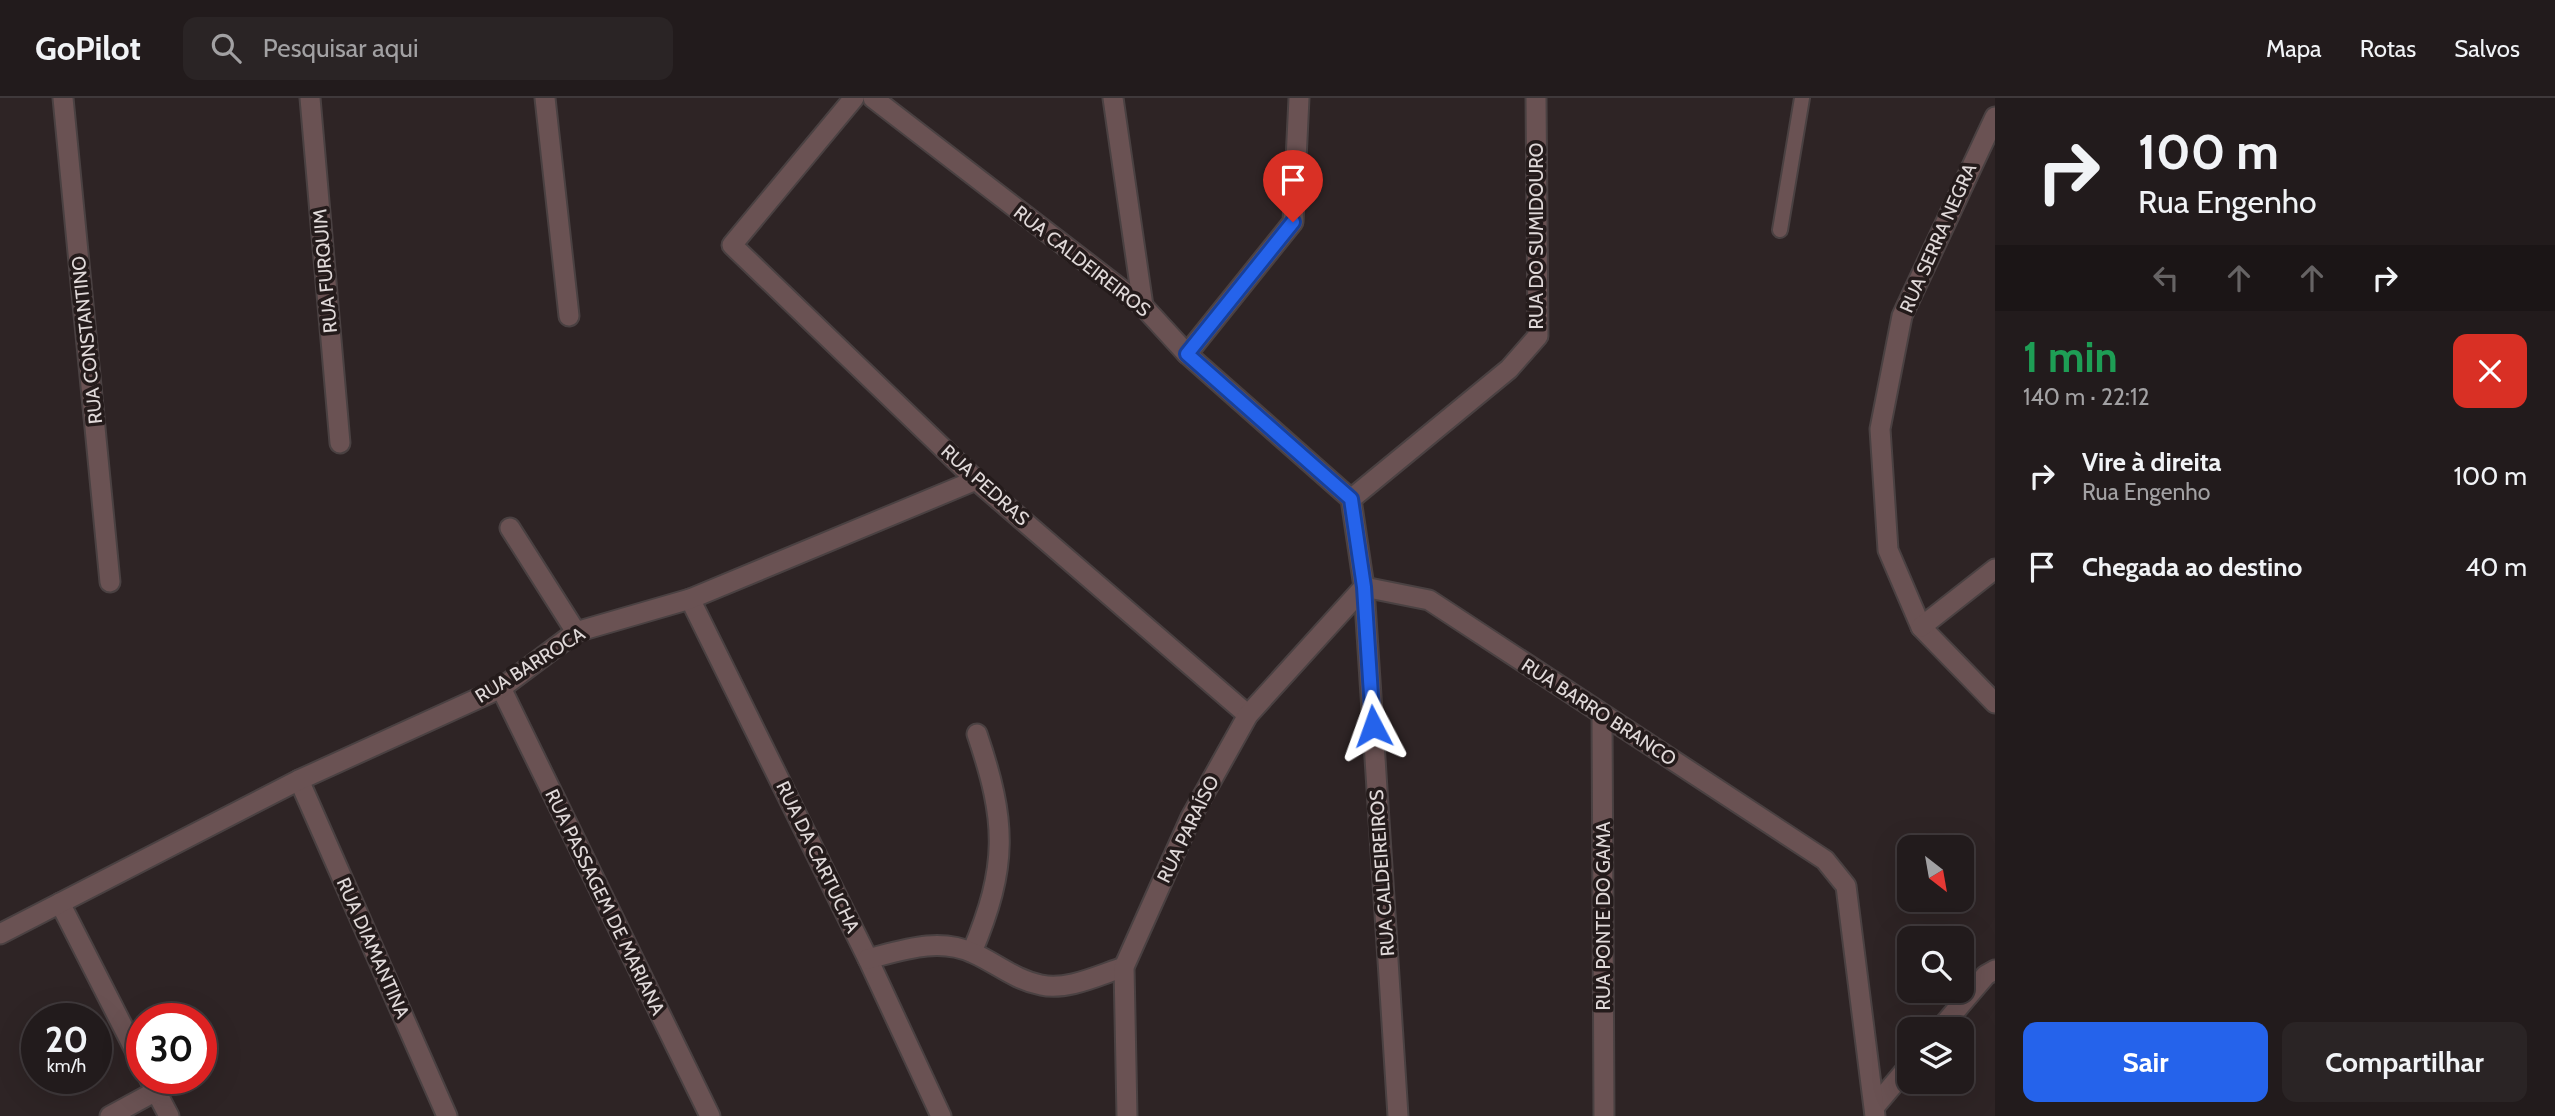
<!DOCTYPE html>
<html lang="pt">
<head>
<meta charset="utf-8">
<style>
  :root { --surface:#221b1c; --page:#2a2425; --text:#f1f3f6; --muted:#a2a1a3; --line:#3f393b; --accent:#2563eb }
  body { margin:0; font-family:Cabin,sans-serif; background:var(--page); color:var(--text); height:100vh; display:flex; flex-direction:column; font-size:26px; white-space:nowrap }
  * { box-sizing:border-box; margin:0 }
  p { font-size:23px; color:var(--muted) }
  .icon { flex:none; width:38px; height:38px; fill:none; stroke:currentColor; stroke-width:2; stroke-linecap:round; stroke-linejoin:round }
  .map { position:relative; flex:1; overflow:hidden }
  .sheet { display:flex; flex-direction:column; background:var(--surface); width:560px }
  .sheet>* { flex:none }
  .banner { background:#221b1c; color:var(--text); overflow:hidden }
  .needle { width:46px; rotate:149deg }
  .controls { position:absolute; left:1897px; top:737px; display:grid; gap:14px }
  .controls a { display:grid; place-items:center; width:77px; height:77px; border-radius:14px; background:var(--surface); box-shadow:0 7px 28px #0002,0 0 0 2px var(--line); font-size:35px }
  .speed { position:absolute; left:21px; top:905px; display:flex; gap:14px; font-size:35px; font-weight:700; text-align:center }
  .speed>* { display:grid; place-content:center; width:91px; height:91px; border-radius:50%; background:var(--surface); box-shadow:0 7px 28px #0002,0 0 0 2px var(--line); line-height:1 }
  .speed small { font-size:18px; font-weight:400 }
  .speed .limit { border:10px solid #d22; background:#fff; color:#111 }
  .pin { position:absolute; display:grid; place-items:center; width:60px; height:60px; color:#fff; margin:-72px -30px; border-radius:50% 50% 50% 0; rotate:-45deg; box-shadow:0 0 7px #0007 }
  .pin .icon { rotate:45deg }
  .me { position:absolute; width:77px; margin:-38px; rotate:356deg; stroke-linejoin:round; filter:drop-shadow(0 0 5px #0008) }
  .turn { display:flex; align-items:center; gap:24px; height:147px; padding:0 28px; font-size:32px }
  .turn .icon { width:91px; height:91px; stroke-width:2.5 }
  .turn b { display:block; font-size:49px; line-height:60px }
  .lanes { display:flex; align-items:center; height:66px; padding:0 28px; background:#0003; justify-content:center; gap:35px; direction:ltr }
  .lanes .off { opacity:.35 }
  .round { display:grid; place-items:center; flex:none; width:74px; height:74px; border-radius:14px; background:var(--page) }
  .head { display:flex; align-items:center; justify-content:space-between; height:119px; padding:0 28px }
  h1 { font-size:42px; font-weight:700; line-height:52px; color:#1e9e55 }
  .cta { display:flex; gap:14px; margin-top:auto; padding:14px 28px }
  .cta a { flex:1; height:80px; border-radius:14px; background:var(--accent); color:#fff; font-size:28px; font-weight:700; line-height:80px; text-align:center }
  .cta a+a { background:var(--page); color:var(--text) }
  ul { padding:0; list-style:none }
  li { display:flex; align-items:center; gap:21px; height:91px; padding:0 28px }
  li div { flex:1 }
  li b { display:block; font-size:26px }
  li em { font-style:normal }
  header { display:flex; align-items:center; gap:42px; box-sizing:border-box; height:98px; padding:0 35px; background:var(--surface); border-bottom:2px solid var(--line) }
  header strong { font-size:33px }
  nav { display:flex; gap:38px; margin-inline-start:auto; font-size:24px }
  .search { width:490px; height:63px; background:var(--page); display:flex; align-items:center; gap:18px; box-sizing:border-box; padding:0 24px; border-radius:14px; color:var(--muted); font-size:26px }
  main { display:flex; flex:1; min-height:0 }
  .map>svg:first-child { display:block }
</style>
</head>
<body>
<header>
<strong>GoPilot</strong>
<div class="search"><svg class="icon" aria-label="search" viewBox="0 0 24 24"><circle cx="10" cy="10" r="6"/><path d="M15 15l6 6"/></svg>Pesquisar aqui</div>
<nav><a>Mapa</a><a>Rotas</a><a>Salvos</a></nav>
</header>
<main>
<div class="map">
<svg width="1995" height="1018" viewBox="0 0 1995 1018">
  <rect width="100%" height="100%" fill="#2e2425"/>
  <g fill="none" stroke-linecap="round" stroke-linejoin="round">
    <g stroke="#4a4142" stroke-width="18">
      <polyline id="service" points="1780,132 1802,0"/>
    </g>
    <g stroke="#4a4142" stroke-width="23">
      <g id="minor">
        <polyline points="63,0 110,484"/>
        <polyline points="310,0 340,345"/>
        <polyline points="545,0 569,218"/>
        <polyline points="854,0 732,147 976,382 1248,617"/>
        <polyline points="873,0 1143,208 1187,256 1351,401 1364,489 1398,1018"/>
        <polyline points="1113,0 1143,208"/>
        <polyline points="1995,19 1902,218 1880,331 1888,452 1921,529 1995,605"/>
        <polyline points="1187,256 1293,124 1299,0"/>
        <polyline points="1351,401 1509,271 1538,238 1536,0"/>
        <polyline points="510,430 576,534"/>
        <polyline points="690,501 868,861 941,1018"/>
        <polyline points="1921,529 1995,471"/>
        <polyline points="501,590 710,1018"/>
        <polyline points="1602,617 1604,1018"/>
        <polyline points="60,805 142,966"/>
        <path d="M972,854c36,-86 35,-130 5,-218"/>
        <path d="M868,861c35,-9 71,-22 105,-6 23,10 42,27 68,32 26,6 58,-10 83,-18"/>
        <polyline points="1940,931 1986,877 1995,872"/>
        <polyline points="149,980 169,1018"/>
        <polyline points="1876,1007 1909,968"/>
        <polyline points="110,1018 156,993"/>
        <polyline points="1127,1018 1124,869 1191,719 1248,617 1364,489 1429,502 1825,762 1846,788 1875,1018"/>
      </g>
    </g>
    <g stroke="#4a4142" stroke-width="23">
      <g id="tertiary">
        <polyline points="299,682 447,1018"/>
        <polyline points="0,836 299,682 501,590 576,534 690,501 976,382"/>
      </g>
    </g>
    <use href="#service" stroke="#6a5253" stroke-width="14"/>
    <use href="#minor" stroke="#6a5253" stroke-width="19"/>
    <use href="#tertiary" stroke="#6a5253" stroke-width="19"/>
  </g>
  <g fill="none" stroke-linecap="round" stroke-linejoin="round">
    <g stroke="#184099" stroke-width="18">
      <polyline id="route" points="1293,124 1187,256 1351,401 1364,489 1373,628"/>
    </g>
    <use href="#route" stroke="#2563eb" stroke-width="12"/>
  </g>
  <g text-anchor="middle" dominant-baseline="central" stroke-width="7" stroke-linejoin="round" paint-order="stroke">
    <g font-size="19" fill="#e0d9d9" stroke="#241b1b">
      <text transform="translate(1536 138) rotate(-90)">RUA DO SUMIDOURO</text>
      <text transform="translate(1938 140) rotate(-66)">RUA SERRA NEGRA</text>
      <text transform="translate(1082 163) rotate(38)">RUA CALDEIREIROS</text>
      <text transform="translate(325 173) rotate(-95)">RUA FURQUIM</text>
      <text transform="translate(87 242) rotate(-96)">RUA CONSTANTINO</text>
      <text transform="translate(985 387) rotate(42)">RUA PEDRAS</text>
      <text transform="translate(530 567) rotate(-32)">RUA BARROCA</text>
      <text transform="translate(1599 614) rotate(33)">RUA BARRO BRANCO</text>
      <text transform="translate(1188 731) rotate(-64)">RUA PARAÍSO</text>
      <text transform="translate(818 759) rotate(64)">RUA DA CARTUCHA</text>
      <text transform="translate(1382 775) rotate(-94)">RUA CALDEIREIROS</text>
      <text transform="translate(605 804) rotate(64)">RUA PASSAGEM DE MARIANA</text>
      <text transform="translate(1603 818) rotate(-90)">RUA PONTE DO GAMA</text>
      <text transform="translate(373 850) rotate(66)">RUA DIAMANTINA</text>
    </g>
  </g>
</svg>
<div class="controls">
<a><svg class="needle" viewBox="-14 -14 28 28"><path d="M0-13l5 13h-10z" fill="#e53935"/><path d="M0 13l5-13h-10z" fill="#a2a1a3"/></svg></a>
<a><svg class="icon" aria-label="search" viewBox="0 0 24 24"><circle cx="10" cy="10" r="6"/><path d="M15 15l6 6"/></svg></a>
<a><svg class="icon" aria-label="layers" viewBox="0 0 24 24"><path d="M12 4l9 5-9 5-9-5zM3 14l9 5 9-5"/></svg></a>
</div>
<div class="speed"><div>20<small>km/h</small></div><div class="limit">30</div></div>
<div class="pin" style="left:1293px;top:124px;background:#d93025"><svg class="icon" aria-label="arrive" viewBox="0 0 24 24"><path d="M6 21V4h12l-3 4 3 4H6"/></svg></div>
<svg class="me" style="left:1373px;top:628px" viewBox="-20 -20 40 40"><path d="M0-17L14 15 0 8-14 15z" fill="#2563eb" stroke="#fff" stroke-width="4"/></svg>
</div>
<section class="sheet">
<div class="banner">
<div class="turn"><svg class="icon" aria-label="right" viewBox="0 0 24 24"><path d="M7 20v-9h11M14 6l5 5-5 5"/></svg><div><b>100 m</b>Rua Engenho</div></div>
<div class="lanes"><svg class="icon off" aria-label="left" viewBox="0 0 24 24"><path d="M17 20v-9H6M10 6l-5 5 5 5"/></svg><svg class="icon off" aria-label="ahead" viewBox="0 0 24 24"><path d="M12 20V5M6 11l6-6 6 6"/></svg><svg class="icon off" aria-label="ahead" viewBox="0 0 24 24"><path d="M12 20V5M6 11l6-6 6 6"/></svg><svg class="icon" aria-label="right" viewBox="0 0 24 24"><path d="M7 20v-9h11M14 6l5 5-5 5"/></svg></div>
</div>
<div class="head"><div><h1>1 min</h1><p>140 m · 22:12</p></div><a class="round" style="background:#d93025;color:#fff"><svg class="icon" aria-label="close" viewBox="0 0 24 24"><path d="M6 6l12 12M18 6L6 18"/></svg></a></div>
<ul>
<li><svg class="icon" aria-label="right" viewBox="0 0 24 24"><path d="M7 20v-9h11M14 6l5 5-5 5"/></svg><div><b>Vire à direita</b><p>Rua Engenho</p></div><em>100 m</em></li>
<li><svg class="icon" aria-label="arrive" viewBox="0 0 24 24"><path d="M6 21V4h12l-3 4 3 4H6"/></svg><div><b>Chegada ao destino</b></div><em>40 m</em></li>
</ul>
<div class="cta"><a>Sair</a><a>Compartilhar</a></div>
</section>
</main>
</body>
</html>
